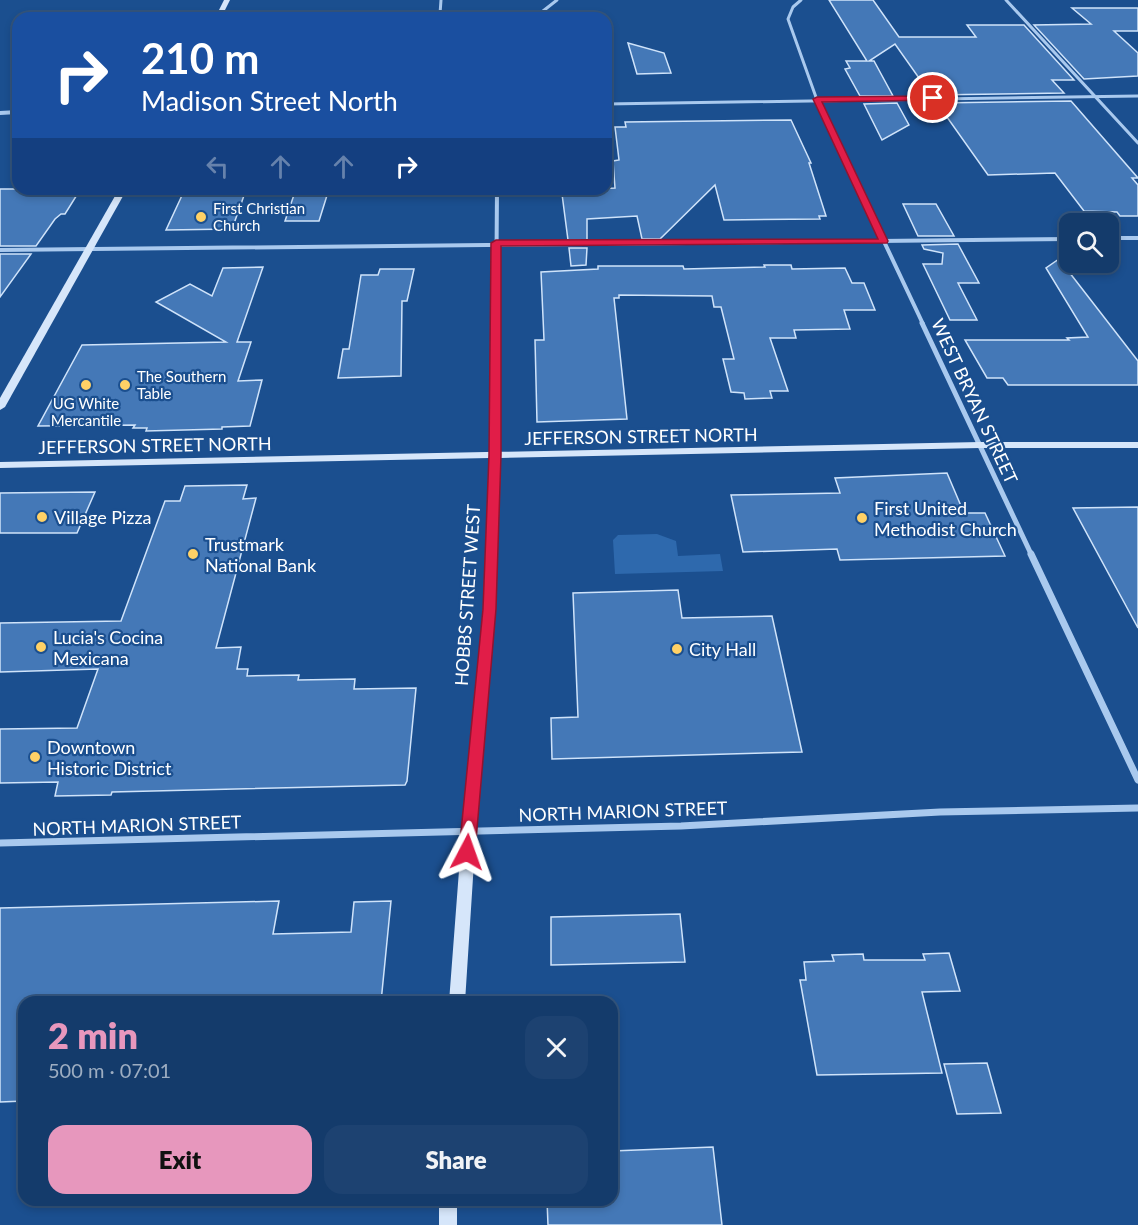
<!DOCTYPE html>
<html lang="en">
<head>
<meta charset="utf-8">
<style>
  :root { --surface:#143b6b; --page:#1d4271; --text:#f1f3f6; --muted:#9dadc1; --line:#33557e; --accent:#e797bd }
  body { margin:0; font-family:Lato,sans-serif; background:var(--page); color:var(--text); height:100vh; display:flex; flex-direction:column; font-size:22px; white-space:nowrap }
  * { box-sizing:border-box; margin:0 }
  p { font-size:20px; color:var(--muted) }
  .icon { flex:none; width:33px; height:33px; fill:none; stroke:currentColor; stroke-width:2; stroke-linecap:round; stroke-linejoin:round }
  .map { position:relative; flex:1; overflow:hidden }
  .panel { position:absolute; left:18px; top:996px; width:600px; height:210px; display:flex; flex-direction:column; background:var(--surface); border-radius:18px; box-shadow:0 3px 9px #0003,0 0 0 2px var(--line) }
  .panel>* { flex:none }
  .banner { position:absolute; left:12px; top:12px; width:600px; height:183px; border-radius:18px; box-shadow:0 3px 9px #0003,0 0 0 2px var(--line); background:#1a4fa0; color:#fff; overflow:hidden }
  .controls { position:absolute; left:1059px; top:213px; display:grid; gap:12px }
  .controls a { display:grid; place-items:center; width:60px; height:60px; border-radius:12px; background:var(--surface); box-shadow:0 3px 9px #0003,0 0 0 2px var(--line); font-size:30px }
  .pin { position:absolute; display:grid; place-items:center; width:51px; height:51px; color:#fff; margin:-26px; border:3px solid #fff; border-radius:50%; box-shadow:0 2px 6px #0007 }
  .me { position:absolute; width:66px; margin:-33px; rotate:4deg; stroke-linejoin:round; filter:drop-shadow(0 0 4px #0008) }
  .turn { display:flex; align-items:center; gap:21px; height:126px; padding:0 30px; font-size:27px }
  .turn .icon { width:78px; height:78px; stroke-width:2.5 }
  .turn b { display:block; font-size:42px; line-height:51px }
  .lanes { display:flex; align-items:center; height:57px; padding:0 30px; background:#0003; justify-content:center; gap:30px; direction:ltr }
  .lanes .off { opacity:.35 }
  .round { display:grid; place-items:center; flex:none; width:63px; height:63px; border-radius:18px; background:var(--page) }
  .headline { display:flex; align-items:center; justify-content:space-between; height:102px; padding:0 30px }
  h1 { font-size:36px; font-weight:800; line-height:45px; color:var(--accent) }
  .primary-button { display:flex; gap:12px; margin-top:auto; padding:12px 30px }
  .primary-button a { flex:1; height:69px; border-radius:18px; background:var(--accent); color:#111; font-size:24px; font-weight:800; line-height:69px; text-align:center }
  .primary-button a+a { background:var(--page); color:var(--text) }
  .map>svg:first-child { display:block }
</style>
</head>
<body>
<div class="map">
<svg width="1138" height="1225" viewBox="0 0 1138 1225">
  <rect width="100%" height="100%" fill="#1b4f8f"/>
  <polygon fill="#2e69ad" points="657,534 676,541 678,556 720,554 723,571 615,574 613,540 618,535"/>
  <g fill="#4478b7" stroke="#cfe3fa" stroke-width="1.5">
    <polygon points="829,0 873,0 899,37 976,37 967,25 1024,25 1074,80 1052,80 1064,93 931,95 895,44 869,61 874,61 893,96 860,96 845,69 850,68 846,61 867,61"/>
    <polygon points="1072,8 1138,8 1138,31 1114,31 1138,53 1138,76 1084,79 1034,25 1091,24"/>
    <polygon points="628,43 664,53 671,73 637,74"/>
    <polygon points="1071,101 1138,178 1132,178 1138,185 1138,216 1120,216 1117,212 1084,211 1055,173 988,175 937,103"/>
    <polygon points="897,103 909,125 882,140 864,104"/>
    <polygon points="791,120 811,163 809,163 826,216 819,216 820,219 724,220 715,185 660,239 642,239 637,216 587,219 587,240 568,240 562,194 596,193 595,189 615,188 613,161 619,160 615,127 626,127 625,122"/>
    <polygon points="0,189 74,189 80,190 65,214 61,214 55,219 36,246 0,246"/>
    <polygon points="185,189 246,190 232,229 166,230"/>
    <polygon points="296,189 329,189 319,221 285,221"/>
    <polygon points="903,204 936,204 954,236 918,236"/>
    <polygon points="958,244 979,283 958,283 977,320 950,320 923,264 942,264 943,253 924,249 922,245"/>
    <polygon points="569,248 587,248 586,265 571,266"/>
    <polygon points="0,254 31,254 0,297"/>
    <polygon points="1059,259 1138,361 1138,385 1008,385 1003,378 987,378 965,340 1069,340 1067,338 1088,337 1046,268"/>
    <polygon points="764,265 791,265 792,269 845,268 852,283 864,283 875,310 844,310 850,329 794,330 796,338 770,338 788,391 770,391 772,398 745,399 744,393 731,392 723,359 734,359 721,307 714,307 712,296 619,295 619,298 614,298 627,419 537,422 535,340 544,340 541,272 598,269 598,266 683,266 684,269 765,267"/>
    <polygon points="263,267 237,342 251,342 238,381 262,380 250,426 222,427 222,429 146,431 147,428 133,428 135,425 38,426 82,345 226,342 156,302 190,284 212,296 223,268"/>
    <polygon points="380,269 414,269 407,301 402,301 401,376 338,378 343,349 349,349 361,275 378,275"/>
    <polygon points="947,473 964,513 985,513 1005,556 840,560 837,549 743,552 731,495 840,493 835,478"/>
    <polygon points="247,485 243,499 256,498 216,648 241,647 237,669 248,669 247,676 299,675 298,680 355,679 354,689 416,688 407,781 405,785 112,792 111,795 55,796 58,782 0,783 0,729 77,728 98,669 0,672 0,623 121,621 165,501 180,501 185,486"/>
    <polygon points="95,492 77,533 0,533 0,493"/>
    <polygon points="1138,507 1138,628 1073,508"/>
    <polygon points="678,590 682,618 772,616 802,752 552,759 551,718 578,717 573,593"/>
    <polygon points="279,901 273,934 351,932 354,902 391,901 381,1002 24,1002 24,1101 0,1102 0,908"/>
    <polygon points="680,914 685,962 551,965 551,917"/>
    <polygon points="949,953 960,991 922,992 942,1073 817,1075 800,980 806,980 804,962 834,961 832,955 863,954 864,960 925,960 923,954"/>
    <polygon points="987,1063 1001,1113 957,1114 944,1064"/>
    <polygon points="713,1147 722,1225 548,1225 547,1200 612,1200 612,1151"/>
  </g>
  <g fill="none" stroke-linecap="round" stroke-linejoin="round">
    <g stroke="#a9c9ee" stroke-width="3">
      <polyline points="801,0 793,7 788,19 817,100 837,143"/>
      <polyline points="1006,0 1138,143"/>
      <polyline points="440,14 441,0"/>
      <polyline points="539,18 543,11 557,0"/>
      <polyline points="606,104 1138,96"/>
    </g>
    <g stroke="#a9c9ee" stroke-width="4">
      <polyline points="837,142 923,324"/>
      <polyline points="1108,238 1138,238"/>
      <polyline points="0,250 1070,239"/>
      <polyline points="496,324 497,189"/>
    </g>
    <g stroke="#a9c9ee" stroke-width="5">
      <polyline points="922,323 1032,556"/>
      <polyline points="495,455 496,323"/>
    </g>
    <g stroke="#a9c9ee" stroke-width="7">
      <polyline points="1031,554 1138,780"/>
      <polyline points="0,843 681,826 940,812 1138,808"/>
    </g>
    <polygon fill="#a9c9ee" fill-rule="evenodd" points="18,110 18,114 0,115 0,111"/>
    <g fill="#d6e6fa" fill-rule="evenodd">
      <polygon points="224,0 230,0 221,18 215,18"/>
      <polygon points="119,189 127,189 5,407 0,410 0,398"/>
      <polygon points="980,442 1138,442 1138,448 980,448 500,458 495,609 476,831 465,1002 449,1002 462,831 483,609 490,458 0,468 0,462"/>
      <rect x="439" y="1200" width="18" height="25"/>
    </g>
  </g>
  <polygon fill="#e11d48" stroke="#92132f" stroke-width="1.5" points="933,96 935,100 822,102 888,241 887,243 501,246 501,455 496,609 475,852 473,857 467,860 461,857 459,852 483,609 489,455 491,243 496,240 878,239 813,99 817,97"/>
  <g fill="#ffd166" stroke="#1b4f8f" stroke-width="2">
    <circle cx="201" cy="217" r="6"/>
    <circle cx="86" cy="385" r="6"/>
    <circle cx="125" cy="385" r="6"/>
    <circle cx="42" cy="517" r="6"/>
    <circle cx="862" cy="518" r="6"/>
    <circle cx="193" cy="554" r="6"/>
    <circle cx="41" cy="647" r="6"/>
    <circle cx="677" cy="649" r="6"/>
    <circle cx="35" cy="757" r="6"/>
  </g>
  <g text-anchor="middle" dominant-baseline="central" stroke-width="4.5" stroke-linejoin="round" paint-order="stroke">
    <g font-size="15" fill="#fff" stroke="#1b4f8f" text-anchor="start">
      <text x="213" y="208">First Christian<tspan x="213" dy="17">Church</tspan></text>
      <text x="137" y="376">The Southern<tspan x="137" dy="17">Table</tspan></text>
      <text x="86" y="403" text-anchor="middle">UG White<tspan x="86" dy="17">Mercantile</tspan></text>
    </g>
    <g font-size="18" fill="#fff" stroke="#1b4f8f">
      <text transform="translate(975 401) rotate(65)">WEST BRYAN STREET</text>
      <text transform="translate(641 436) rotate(-1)">JEFFERSON STREET NORTH</text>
      <text transform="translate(155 445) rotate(-1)">JEFFERSON STREET NORTH</text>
      <text transform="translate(467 595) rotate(-86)">HOBBS STREET WEST</text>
      <text transform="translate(623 811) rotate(-2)">NORTH MARION STREET</text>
      <text transform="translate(137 825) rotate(-2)">NORTH MARION STREET</text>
    </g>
    <g font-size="18" fill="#fff" stroke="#1b4f8f" text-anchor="start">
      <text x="874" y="508">First United<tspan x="874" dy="21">Methodist Church</tspan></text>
      <text x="54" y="517">Village Pizza</text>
      <text x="205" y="544">Trustmark<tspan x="205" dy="21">National Bank</tspan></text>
      <text x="53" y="637">Lucia's Cocina<tspan x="53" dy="21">Mexicana</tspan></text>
      <text x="689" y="649">City Hall</text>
      <text x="47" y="747">Downtown<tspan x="47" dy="21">Historic District</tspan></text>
    </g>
  </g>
</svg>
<div class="controls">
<a><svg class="icon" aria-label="search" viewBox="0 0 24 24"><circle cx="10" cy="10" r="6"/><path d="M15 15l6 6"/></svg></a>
</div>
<div class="pin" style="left:933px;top:98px;background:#d93025"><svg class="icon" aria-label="arrive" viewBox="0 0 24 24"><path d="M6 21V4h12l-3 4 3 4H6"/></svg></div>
<svg class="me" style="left:467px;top:852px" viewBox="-20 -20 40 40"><path d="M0-17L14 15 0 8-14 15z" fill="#e11d48" stroke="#fff" stroke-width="4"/></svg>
<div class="banner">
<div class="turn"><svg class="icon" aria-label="right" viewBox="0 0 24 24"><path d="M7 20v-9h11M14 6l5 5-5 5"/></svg><div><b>210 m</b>Madison Street North</div></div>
<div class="lanes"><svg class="icon off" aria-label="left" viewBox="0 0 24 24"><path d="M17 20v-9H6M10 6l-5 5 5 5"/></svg><svg class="icon off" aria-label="ahead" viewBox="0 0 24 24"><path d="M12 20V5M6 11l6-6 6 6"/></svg><svg class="icon off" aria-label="ahead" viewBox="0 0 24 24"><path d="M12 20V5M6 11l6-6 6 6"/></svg><svg class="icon" aria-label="right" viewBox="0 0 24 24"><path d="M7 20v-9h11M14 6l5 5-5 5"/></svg></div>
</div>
<section class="panel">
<div class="headline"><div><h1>2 min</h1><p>500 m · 07:01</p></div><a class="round"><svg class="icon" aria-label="close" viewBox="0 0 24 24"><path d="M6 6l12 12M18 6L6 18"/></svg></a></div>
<div class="primary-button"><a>Exit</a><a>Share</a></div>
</section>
</div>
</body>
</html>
